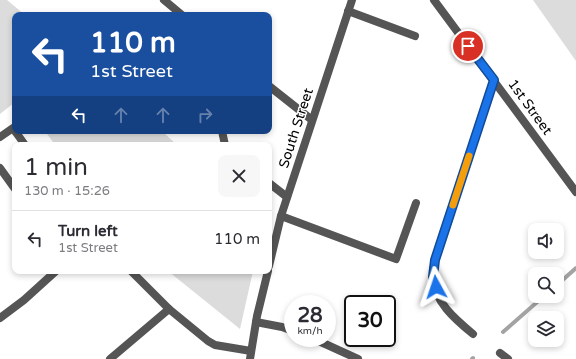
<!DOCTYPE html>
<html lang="en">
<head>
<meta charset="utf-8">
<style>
  :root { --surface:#fff; --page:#f7f7f7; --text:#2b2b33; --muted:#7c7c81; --line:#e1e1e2 }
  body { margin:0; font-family:"Varela Round",sans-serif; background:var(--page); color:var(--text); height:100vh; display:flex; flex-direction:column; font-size:15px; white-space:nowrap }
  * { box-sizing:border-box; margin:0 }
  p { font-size:13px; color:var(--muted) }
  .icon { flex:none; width:22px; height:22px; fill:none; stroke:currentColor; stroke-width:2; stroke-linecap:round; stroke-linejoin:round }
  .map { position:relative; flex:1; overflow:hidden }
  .sheet { position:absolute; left:12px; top:142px; width:260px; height:132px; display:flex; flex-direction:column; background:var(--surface); border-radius:8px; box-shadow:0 2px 6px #0003 }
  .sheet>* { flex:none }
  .guide { position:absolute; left:12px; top:12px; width:260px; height:122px; border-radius:8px; box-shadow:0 2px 6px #0003; background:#1a4fa0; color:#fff; overflow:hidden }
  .controls { position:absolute; left:528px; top:223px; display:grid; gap:8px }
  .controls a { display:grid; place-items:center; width:36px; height:36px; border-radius:8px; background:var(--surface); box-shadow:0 2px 6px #0003; font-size:20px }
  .speed { position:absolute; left:284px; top:295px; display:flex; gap:8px; font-size:20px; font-weight:700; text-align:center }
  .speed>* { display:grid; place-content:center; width:52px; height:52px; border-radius:50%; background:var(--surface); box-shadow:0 2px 6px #0003; line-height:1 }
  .speed small { font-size:10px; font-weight:400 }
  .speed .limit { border:2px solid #111; border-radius:6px; background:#fff; color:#111 }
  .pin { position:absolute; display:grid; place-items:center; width:34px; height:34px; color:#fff; margin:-17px; border:2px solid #fff; border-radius:50%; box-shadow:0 1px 4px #0007 }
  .me { position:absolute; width:44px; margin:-22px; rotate:355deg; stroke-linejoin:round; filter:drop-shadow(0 0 3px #0008) }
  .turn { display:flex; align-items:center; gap:14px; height:84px; padding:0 12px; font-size:18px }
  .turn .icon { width:52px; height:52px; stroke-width:2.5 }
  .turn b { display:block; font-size:28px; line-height:34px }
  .lanes { display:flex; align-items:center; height:38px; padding:0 12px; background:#0003; justify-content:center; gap:20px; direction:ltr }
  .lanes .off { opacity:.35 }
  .round { display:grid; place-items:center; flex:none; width:42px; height:42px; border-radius:8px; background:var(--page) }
  .head { display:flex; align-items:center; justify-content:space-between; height:68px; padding:0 12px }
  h1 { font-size:24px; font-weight:600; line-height:30px }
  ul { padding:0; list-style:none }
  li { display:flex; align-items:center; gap:12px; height:56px; padding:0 12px; border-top:1px solid var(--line) }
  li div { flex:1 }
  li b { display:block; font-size:15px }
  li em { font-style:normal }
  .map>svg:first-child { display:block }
</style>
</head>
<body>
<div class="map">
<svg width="576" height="359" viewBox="0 0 576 359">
  <rect width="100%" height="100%" fill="#fff"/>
  <g fill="#dcdcdc">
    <polygon points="0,0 7,0 25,15 15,15 15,102 0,114"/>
    <polygon points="533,0 576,0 576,61"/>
    <polygon points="45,131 162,131 177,145 55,145"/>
    <polygon points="168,271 253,271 240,329"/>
  </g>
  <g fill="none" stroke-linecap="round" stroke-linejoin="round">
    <g stroke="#a3a3a3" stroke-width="4">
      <polyline points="557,285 576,268"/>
      <polyline points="503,332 544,296"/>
      <polyline points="472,359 473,358"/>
    </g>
    <g stroke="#555" stroke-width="8">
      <polyline points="348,11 415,36"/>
      <polyline points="15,131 25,145"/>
      <polyline points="222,131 225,145"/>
      <polyline points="0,137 13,128 15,131"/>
      <polyline points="0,168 15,189"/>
      <polyline points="269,183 287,197"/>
      <polyline points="281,216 396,259 416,203"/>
      <polyline points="131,271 169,309 208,341 215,345 251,351"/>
      <polyline points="0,318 24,300 56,271"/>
      <polyline points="256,322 282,327 293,331"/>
      <polyline points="312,338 358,359"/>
      <polyline points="110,359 169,309"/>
    </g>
    <g stroke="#555" stroke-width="8">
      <polyline points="164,0 182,15"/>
      <polyline points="434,0 576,192"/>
      <polyline points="269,86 312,120"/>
      <path d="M473,334c-17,-14 -40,-33 -40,-58 0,-5 1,-11 2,-16l59,-180"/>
      <polyline points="500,353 508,359"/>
    </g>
    <g stroke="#555" stroke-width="8">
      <polyline points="269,266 281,216 352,0"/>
      <polyline points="250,359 257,316 268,271"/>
    </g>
  </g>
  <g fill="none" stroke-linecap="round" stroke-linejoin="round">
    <g stroke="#114b97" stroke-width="10">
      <polyline id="route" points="436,287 433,277 435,260 494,80 468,46"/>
    </g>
    <use href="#route" stroke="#1a73e8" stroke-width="7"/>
    <polyline stroke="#f59e0b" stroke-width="7" points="453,205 469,156"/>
  </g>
  <g text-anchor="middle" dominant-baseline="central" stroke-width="3" stroke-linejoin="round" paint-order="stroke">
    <g font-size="14" fill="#000" stroke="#fff">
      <text transform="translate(530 107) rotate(54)">1st Street</text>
      <text transform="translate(296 128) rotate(-72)">South Street</text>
    </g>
  </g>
</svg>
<div class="controls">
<a><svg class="icon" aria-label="sound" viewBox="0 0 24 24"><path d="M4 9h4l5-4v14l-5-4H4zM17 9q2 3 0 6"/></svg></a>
<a><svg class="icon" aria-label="search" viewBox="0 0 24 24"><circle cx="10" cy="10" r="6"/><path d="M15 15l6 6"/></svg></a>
<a><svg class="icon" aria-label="layers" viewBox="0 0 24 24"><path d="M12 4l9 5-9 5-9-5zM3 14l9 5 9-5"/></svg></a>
</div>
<div class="speed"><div>28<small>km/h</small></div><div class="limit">30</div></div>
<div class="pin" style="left:468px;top:46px;background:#d93025"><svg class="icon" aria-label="arrive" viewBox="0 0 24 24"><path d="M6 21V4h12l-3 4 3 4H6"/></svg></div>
<svg class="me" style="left:436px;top:287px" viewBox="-20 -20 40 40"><path d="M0-17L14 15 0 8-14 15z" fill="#1a73e8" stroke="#fff" stroke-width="4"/></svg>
<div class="guide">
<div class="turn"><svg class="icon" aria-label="left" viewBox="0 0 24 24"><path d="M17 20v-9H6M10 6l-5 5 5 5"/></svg><div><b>110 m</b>1st Street</div></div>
<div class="lanes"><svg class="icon" aria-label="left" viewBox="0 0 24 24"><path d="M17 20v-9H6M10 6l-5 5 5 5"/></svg><svg class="icon off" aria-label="ahead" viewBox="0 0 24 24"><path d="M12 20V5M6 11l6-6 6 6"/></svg><svg class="icon off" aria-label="ahead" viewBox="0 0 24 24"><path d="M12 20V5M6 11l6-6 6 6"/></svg><svg class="icon off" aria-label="right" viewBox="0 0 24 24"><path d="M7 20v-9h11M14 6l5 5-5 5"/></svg></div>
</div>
<section class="sheet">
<div class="head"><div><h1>1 min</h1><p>130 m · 15:26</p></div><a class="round"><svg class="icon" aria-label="close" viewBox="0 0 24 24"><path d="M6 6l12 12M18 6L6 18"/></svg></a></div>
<ul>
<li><svg class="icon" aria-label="left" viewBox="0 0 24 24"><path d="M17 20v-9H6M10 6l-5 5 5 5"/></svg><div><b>Turn left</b><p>1st Street</p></div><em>110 m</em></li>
</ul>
</section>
</div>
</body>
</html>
